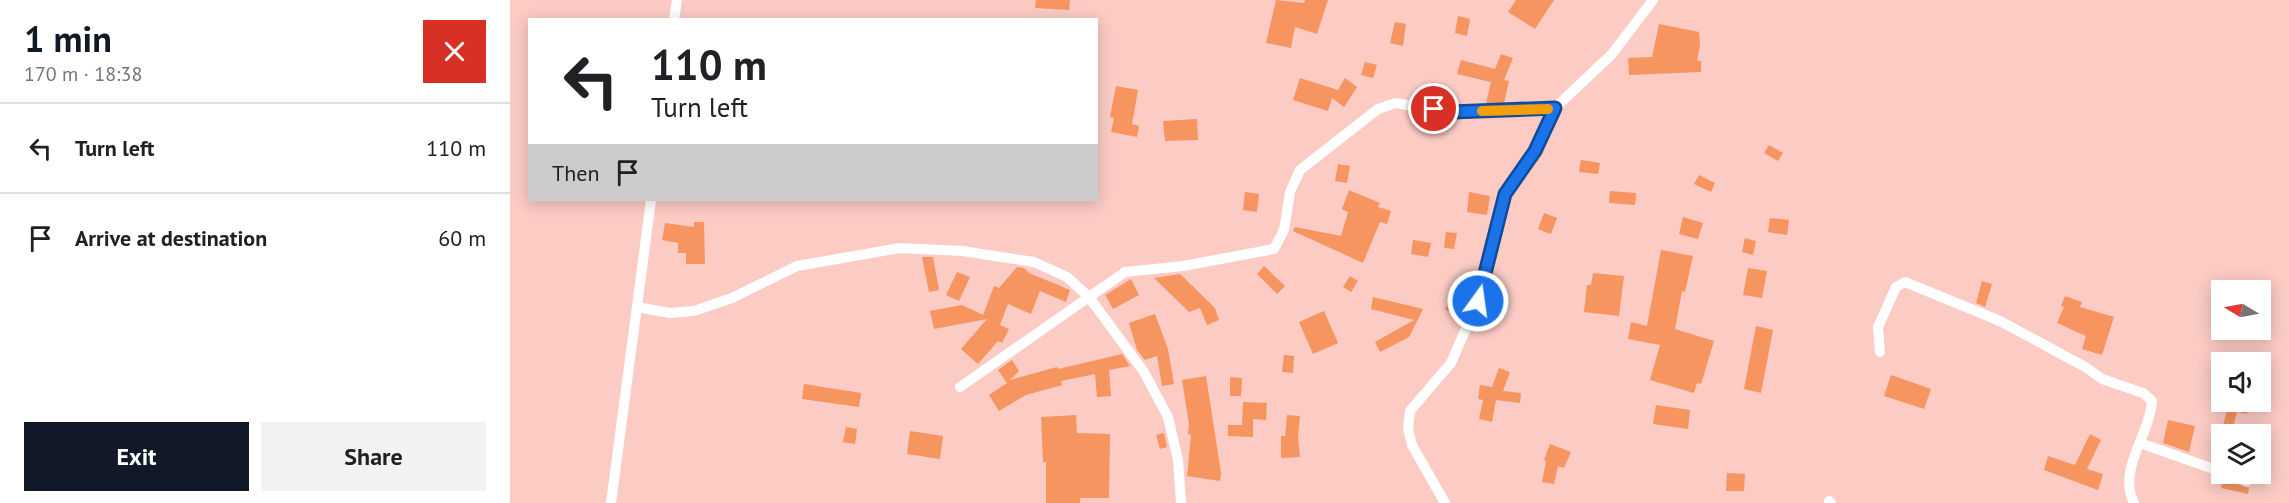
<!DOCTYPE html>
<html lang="en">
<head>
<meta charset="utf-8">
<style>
  :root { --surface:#fff; --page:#f2f2f2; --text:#202124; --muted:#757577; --line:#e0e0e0; --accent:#111827 }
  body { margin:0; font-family:"PT Sans",sans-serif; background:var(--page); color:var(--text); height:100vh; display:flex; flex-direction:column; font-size:22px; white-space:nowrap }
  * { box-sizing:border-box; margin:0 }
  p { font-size:20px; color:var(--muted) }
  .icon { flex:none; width:33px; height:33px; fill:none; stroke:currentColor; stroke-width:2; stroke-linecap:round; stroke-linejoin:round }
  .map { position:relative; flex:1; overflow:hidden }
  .drawer { display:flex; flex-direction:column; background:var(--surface); width:510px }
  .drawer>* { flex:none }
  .hud { position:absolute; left:18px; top:18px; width:570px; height:183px; border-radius:0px; box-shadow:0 3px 15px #0003; background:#fff; color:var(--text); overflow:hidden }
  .needle { width:39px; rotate:280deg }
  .tools { position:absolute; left:1701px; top:280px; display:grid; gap:12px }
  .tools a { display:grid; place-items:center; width:60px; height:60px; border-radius:0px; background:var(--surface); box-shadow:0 3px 15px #0003; font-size:30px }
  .pin { position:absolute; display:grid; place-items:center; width:51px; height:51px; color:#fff; margin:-26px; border:3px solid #fff; border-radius:50%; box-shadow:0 2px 6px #0007 }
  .me { position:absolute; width:66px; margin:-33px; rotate:14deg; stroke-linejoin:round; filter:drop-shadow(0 0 4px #0008) }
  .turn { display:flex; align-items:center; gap:21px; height:126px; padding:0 24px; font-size:27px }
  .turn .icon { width:78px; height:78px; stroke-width:2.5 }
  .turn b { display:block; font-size:42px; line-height:51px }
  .then { display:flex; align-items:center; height:57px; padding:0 24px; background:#0003; gap:12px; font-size:22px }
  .round { display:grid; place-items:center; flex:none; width:63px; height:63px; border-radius:0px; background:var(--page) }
  .overview { display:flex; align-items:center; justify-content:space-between; height:102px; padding:0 24px }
  h1 { font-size:36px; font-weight:700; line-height:45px; color:var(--accent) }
  .cta { display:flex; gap:12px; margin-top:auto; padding:12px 24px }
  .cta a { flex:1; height:69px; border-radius:0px; background:var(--accent); color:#fff; font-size:24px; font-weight:700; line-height:69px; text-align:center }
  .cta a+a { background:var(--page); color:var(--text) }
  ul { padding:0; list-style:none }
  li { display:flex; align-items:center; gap:18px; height:90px; padding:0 24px; border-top:2px solid var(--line) }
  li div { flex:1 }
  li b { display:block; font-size:22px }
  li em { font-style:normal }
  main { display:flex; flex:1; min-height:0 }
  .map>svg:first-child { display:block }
</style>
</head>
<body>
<main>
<section class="drawer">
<div class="overview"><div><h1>1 min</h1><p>170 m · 18:38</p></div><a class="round" style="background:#d93025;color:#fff"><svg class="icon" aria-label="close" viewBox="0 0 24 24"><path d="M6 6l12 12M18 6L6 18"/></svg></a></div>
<ul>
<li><svg class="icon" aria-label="left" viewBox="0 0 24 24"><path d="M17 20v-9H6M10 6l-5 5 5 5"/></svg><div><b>Turn left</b></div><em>110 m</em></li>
<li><svg class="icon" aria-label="arrive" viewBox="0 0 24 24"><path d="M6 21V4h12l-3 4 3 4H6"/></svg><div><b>Arrive at destination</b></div><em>60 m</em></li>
</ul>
<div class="cta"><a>Exit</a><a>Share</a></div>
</section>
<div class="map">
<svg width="1779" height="503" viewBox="0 0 1779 503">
  <rect width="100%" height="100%" fill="#fbcbc4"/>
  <g fill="#f69560">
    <polygon points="526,0 560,0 559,10 525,8"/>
    <polygon points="766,0 794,3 795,0 818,0 807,34 785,27 781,48 756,43"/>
    <polygon points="1006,0 1044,0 1025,29 998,12"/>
    <polygon points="948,16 960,19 957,36 945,33"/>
    <polygon points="885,22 896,24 893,46 880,43"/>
    <polygon points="1149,24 1189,32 1190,45 1187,61 1191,61 1191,72 1119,75 1118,58 1142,57"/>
    <polygon points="991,54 1003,58 994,80 999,81 994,103 976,104 981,82 947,74 951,60 985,69"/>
    <polygon points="855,62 867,65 863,78 851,75"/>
    <polygon points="790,78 828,90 835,78 847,87 834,107 822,98 818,111 783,100"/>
    <polygon points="606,86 628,90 622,124 629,126 627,137 601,132 604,118 600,117"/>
    <polygon points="687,119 688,140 655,141 653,121"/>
    <polygon points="1259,145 1273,153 1268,161 1254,153"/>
    <polygon points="1071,160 1090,163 1088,174 1069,172"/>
    <polygon points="828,164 840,166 837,183 825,181"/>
    <polygon points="1189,175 1205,183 1201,192 1184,184"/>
    <polygon points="839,190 870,203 868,207 881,211 877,224 870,222 853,263 783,231 785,227 831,236 838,212 832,209"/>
    <polygon points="1100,191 1126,193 1125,205 1099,203"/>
    <polygon points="735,192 749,194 747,212 733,210"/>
    <polygon points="959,192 980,196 977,215 957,212"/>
    <polygon points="1034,213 1047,218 1041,234 1028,229"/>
    <polygon points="1173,217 1193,223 1188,239 1169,234"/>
    <polygon points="1260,218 1279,220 1277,235 1258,232"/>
    <polygon points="184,222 194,222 195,264 176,264 176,253 168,253 168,243 152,240 155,223 184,227"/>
    <polygon points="936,232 947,233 944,249 934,248"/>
    <polygon points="1235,238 1246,241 1243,255 1232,252"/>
    <polygon points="903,240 921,243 918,257 901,254"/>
    <polygon points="1151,250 1183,256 1175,292 1172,291 1165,329 1204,341 1191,384 1187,383 1184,393 1140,380 1150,345 1118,339 1121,322 1137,326"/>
    <polygon points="412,257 423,257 429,290 419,292"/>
    <polygon points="754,266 775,286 767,294 747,274"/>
    <polygon points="507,267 514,268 519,273 560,290 556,302 530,291 521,314 498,304 490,325 499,329 492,343 488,341 468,364 451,349 477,319 424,329 420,311 452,305 473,315 484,286 489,288"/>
    <polygon points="1238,268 1257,271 1252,298 1233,295"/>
    <polygon points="447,272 460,277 449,301 436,295"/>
    <polygon points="1083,273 1114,276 1109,316 1074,312 1077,285 1081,285"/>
    <polygon points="670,274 705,308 709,320 697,325 690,308 679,312 644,278"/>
    <polygon points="840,276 848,281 841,292 833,287"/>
    <polygon points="621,279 629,295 603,309 595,295"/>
    <polygon points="1472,281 1482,284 1475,307 1466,303"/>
    <polygon points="945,294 959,303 951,320 935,309"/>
    <polygon points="1555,296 1572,302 1570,307 1604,317 1592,355 1572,349 1576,336 1547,323 1554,307 1551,306"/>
    <polygon points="863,297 913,309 899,337 870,352 865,342 904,320 861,309"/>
    <polygon points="814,311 828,343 803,354 789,322"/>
    <polygon points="645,314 658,349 664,384 652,386 647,356 635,360 627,350 619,323"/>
    <polygon points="1246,326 1263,330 1251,393 1234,389"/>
    <polygon points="612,354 620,366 599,370 601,396 587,397 585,374 551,381 552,385 516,395 489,411 479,395 497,383 488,370 502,360 509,371 500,380 547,367 548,369"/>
    <polygon points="774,355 784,356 783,373 772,372"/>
    <polygon points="989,368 1000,372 993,391 1011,393 1010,403 986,400 982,422 969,419 973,400 968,399 970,385 982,387"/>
    <polygon points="1381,375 1421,389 1414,409 1374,396"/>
    <polygon points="696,376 711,473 710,481 677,476 681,435 678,434 679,424 672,380"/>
    <polygon points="720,377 732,378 731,396 720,396"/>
    <polygon points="294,384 351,393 349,407 292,399"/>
    <polygon points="733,402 757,403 756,420 743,419 743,437 718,436 718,425 732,425"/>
    <polygon points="1702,402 1739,402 1737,414 1727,412 1722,431 1712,429 1717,410 1701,407"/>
    <polygon points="1146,405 1180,410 1178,429 1143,424"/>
    <polygon points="566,415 567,433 600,434 599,498 570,498 570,503 536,503 536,462 533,462 531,417"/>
    <polygon points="777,415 790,416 788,436 790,457 771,458 771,436 775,436"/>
    <polygon points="1658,420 1685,426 1679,452 1653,443"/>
    <polygon points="336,427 347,429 345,444 333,442"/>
    <polygon points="400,431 433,436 430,459 397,454"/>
    <polygon points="654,433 657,447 650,449 646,435"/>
    <polygon points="1580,434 1591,440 1577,469 1593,474 1588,490 1534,470 1538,456 1565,465"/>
    <polygon points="1040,444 1061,452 1054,468 1048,466 1044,484 1032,482 1036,461 1034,460"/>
    <polygon points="1217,473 1235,474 1234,491 1216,491"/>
    <polygon points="1713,479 1739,488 1738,494 1711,488"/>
  </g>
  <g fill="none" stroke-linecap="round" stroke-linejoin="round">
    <g stroke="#fff" stroke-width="10">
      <polyline points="164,20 167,0"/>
      <polyline points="127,307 160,313 184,311 222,298 287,266 390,248 452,251 524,262 557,277 579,297 634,372 658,417 668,460 671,503"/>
      <path d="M1370,352l-2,-25 18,-40 9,-5 95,39 87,47 15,11 41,14 9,8c-2,34 -35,68 -18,102"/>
      <polyline points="450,387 615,272 673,266 764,249 774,230 780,192 790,170 868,109 886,103 942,113 1045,108 1102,54 1143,0"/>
      <polyline points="1630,443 1712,472"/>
      <polyline points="1718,474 1737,481"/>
      <polyline points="1319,501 1321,503"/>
      <polyline points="101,503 141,200"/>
      <polyline points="935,503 902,445 898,429 900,411 941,363 968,301 995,194 1025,151 1045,108"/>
    </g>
  </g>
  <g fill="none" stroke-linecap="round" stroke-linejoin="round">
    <g stroke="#114b97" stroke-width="15">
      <polyline id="route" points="924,109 942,112 1045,108 1025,151 995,194 968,301"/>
    </g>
    <use href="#route" stroke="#1a73e8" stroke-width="10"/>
    <polyline stroke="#f59e0b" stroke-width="10" points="972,111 1038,109"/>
  </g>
</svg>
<div class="tools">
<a><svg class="needle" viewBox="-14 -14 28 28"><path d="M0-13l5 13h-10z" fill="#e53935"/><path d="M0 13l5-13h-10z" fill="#757577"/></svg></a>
<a><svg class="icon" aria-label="sound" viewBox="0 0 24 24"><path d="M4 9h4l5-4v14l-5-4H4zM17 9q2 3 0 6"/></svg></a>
<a><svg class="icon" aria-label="layers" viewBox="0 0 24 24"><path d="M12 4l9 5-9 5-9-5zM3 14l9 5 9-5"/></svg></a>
</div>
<div class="pin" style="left:924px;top:109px;background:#d93025"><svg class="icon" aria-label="arrive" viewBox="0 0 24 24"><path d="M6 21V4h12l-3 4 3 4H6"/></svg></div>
<svg class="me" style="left:968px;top:301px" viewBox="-20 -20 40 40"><circle r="17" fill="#1a73e8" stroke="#fff" stroke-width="3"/><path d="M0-11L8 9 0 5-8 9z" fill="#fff"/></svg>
<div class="hud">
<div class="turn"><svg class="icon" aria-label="left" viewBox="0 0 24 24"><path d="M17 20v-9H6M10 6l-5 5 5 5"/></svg><div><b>110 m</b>Turn left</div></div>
<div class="then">Then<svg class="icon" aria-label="arrive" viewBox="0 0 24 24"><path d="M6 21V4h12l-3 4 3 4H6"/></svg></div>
</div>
</div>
</main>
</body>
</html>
